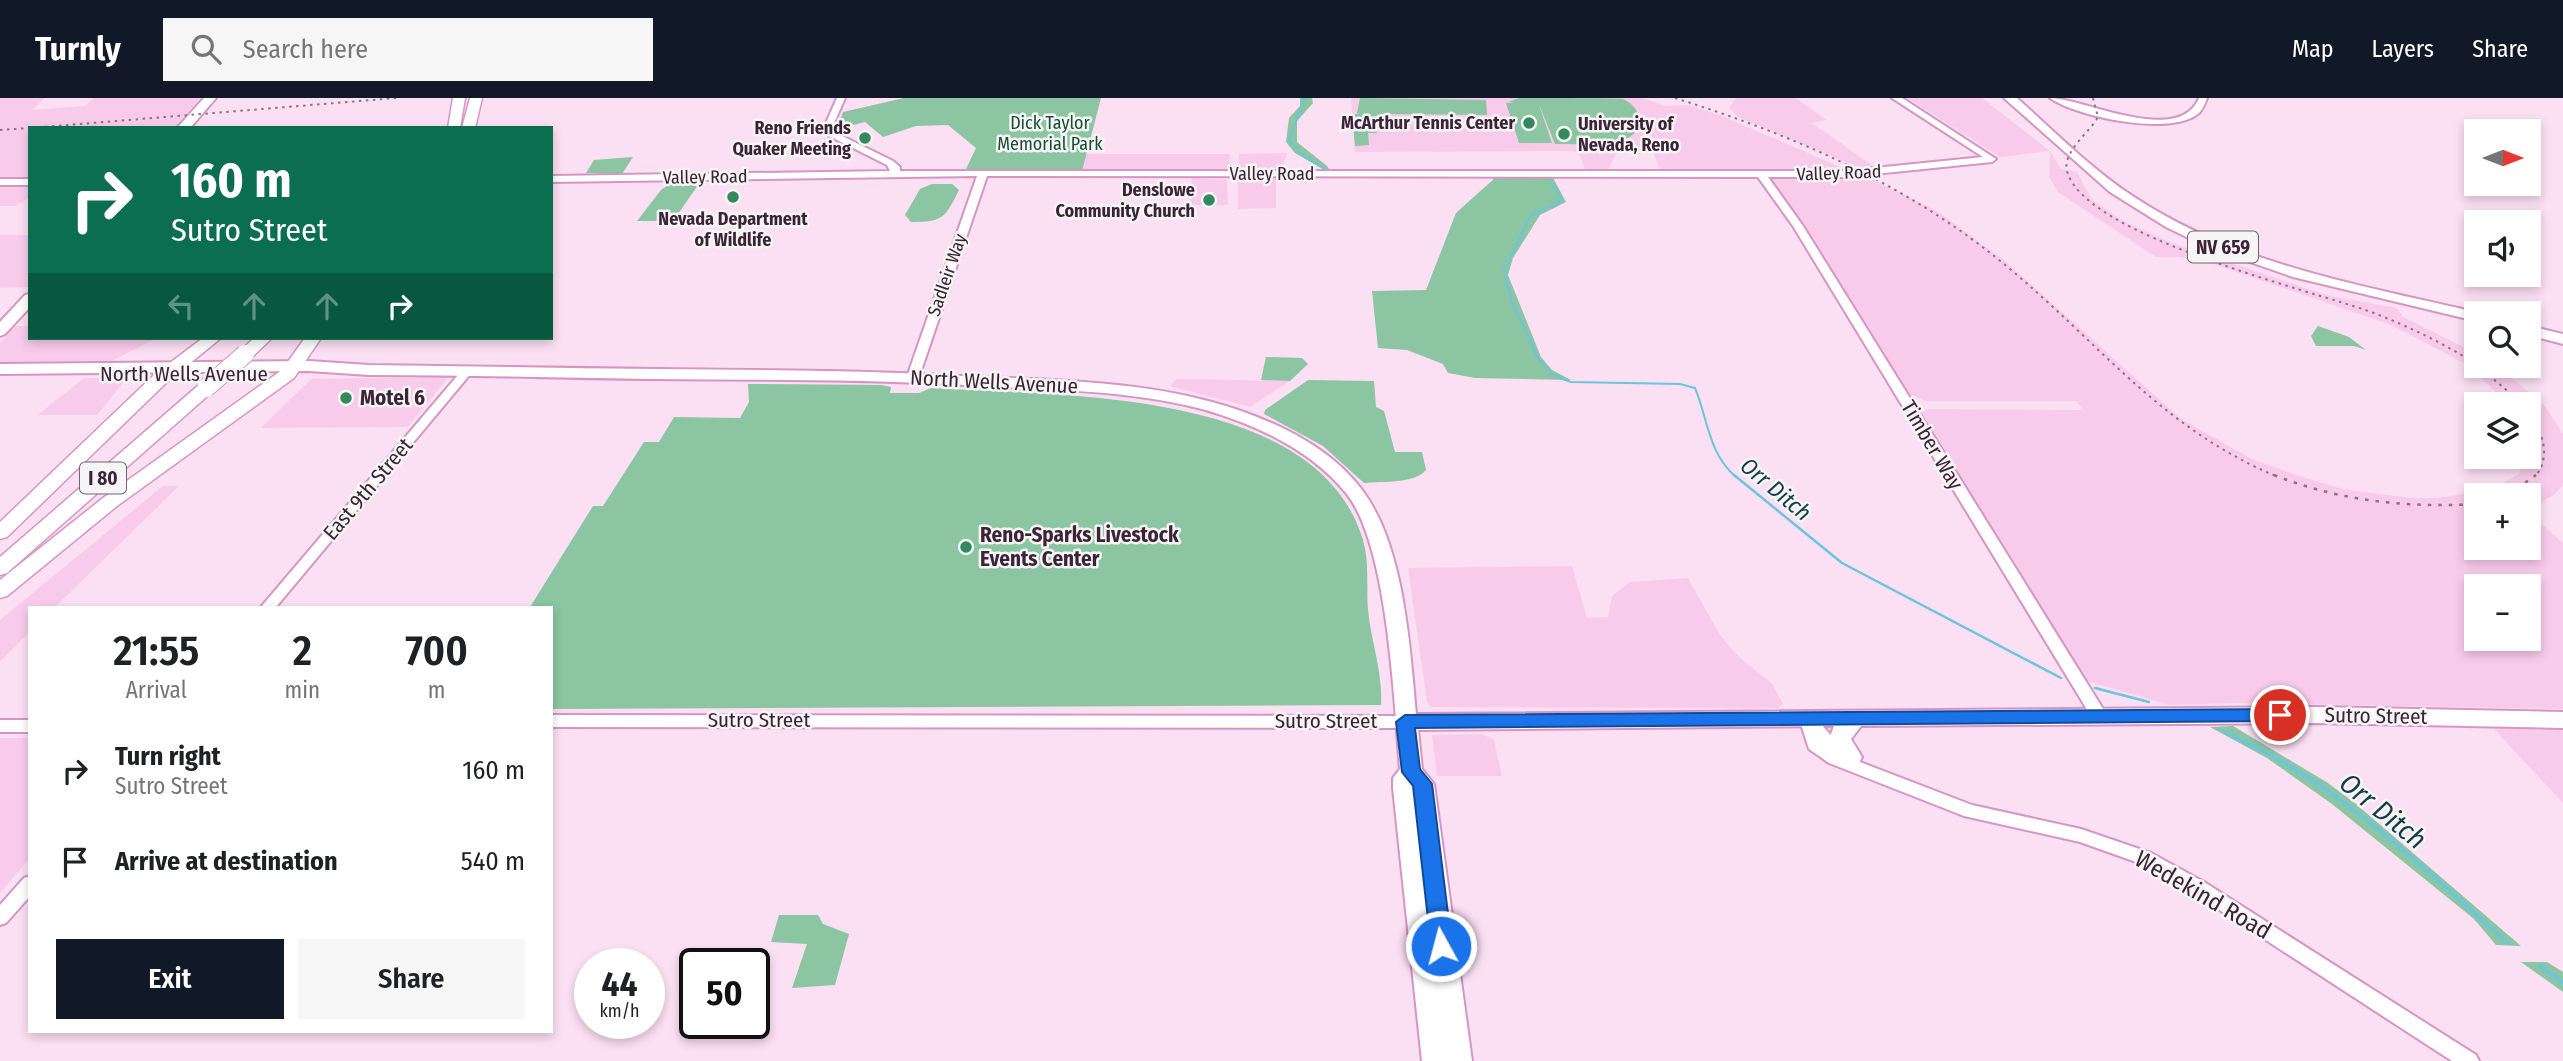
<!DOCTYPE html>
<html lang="en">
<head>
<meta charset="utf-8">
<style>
  :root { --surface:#fff; --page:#f6f6f6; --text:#202124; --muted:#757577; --accent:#111827 }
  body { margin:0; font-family:"Fira Sans Condensed",sans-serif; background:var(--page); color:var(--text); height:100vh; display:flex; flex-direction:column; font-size:26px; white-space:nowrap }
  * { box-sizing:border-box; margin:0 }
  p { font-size:23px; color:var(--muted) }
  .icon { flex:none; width:38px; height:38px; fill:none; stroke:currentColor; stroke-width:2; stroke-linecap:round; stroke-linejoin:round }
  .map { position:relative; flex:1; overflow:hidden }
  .drawer { position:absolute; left:28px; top:508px; width:525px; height:427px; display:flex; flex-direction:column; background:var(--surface); border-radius:0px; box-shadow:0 4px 10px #0003 }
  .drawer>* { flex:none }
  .guide { position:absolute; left:28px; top:28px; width:525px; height:214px; border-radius:0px; box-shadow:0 4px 10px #0003; background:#0b6e4f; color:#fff; overflow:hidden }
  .needle { width:46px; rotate:90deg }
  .controls { position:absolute; left:2464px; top:21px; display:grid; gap:14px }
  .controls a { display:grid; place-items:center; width:77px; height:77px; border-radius:0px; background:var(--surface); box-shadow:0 4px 10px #0003; font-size:35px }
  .speed { position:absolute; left:574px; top:850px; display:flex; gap:14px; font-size:35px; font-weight:700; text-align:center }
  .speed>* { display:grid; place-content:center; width:91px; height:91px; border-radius:50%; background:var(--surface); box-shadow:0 4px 10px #0003; line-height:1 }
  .speed small { font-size:18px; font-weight:400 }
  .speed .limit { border:4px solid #111; border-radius:10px; background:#fff; color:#111 }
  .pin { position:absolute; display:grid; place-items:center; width:60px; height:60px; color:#fff; margin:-30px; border:4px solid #fff; border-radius:50%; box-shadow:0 2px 7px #0007 }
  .me { position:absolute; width:77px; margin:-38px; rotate:353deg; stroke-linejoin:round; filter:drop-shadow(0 0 5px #0008) }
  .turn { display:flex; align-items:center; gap:24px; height:147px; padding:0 28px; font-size:32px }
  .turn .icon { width:91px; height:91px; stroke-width:2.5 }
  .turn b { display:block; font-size:49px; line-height:60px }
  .lanes { display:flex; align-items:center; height:66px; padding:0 28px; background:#0003; justify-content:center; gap:35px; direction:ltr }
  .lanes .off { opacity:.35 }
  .eta { display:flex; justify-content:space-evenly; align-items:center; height:119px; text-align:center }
  .eta b { font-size:42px; font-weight:600; line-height:49px }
  .cta { display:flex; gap:14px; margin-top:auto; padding:14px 28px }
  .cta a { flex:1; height:80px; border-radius:0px; background:var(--accent); color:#fff; font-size:28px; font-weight:600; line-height:80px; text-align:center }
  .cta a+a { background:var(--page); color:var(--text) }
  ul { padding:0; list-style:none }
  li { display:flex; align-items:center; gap:21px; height:91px; padding:0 28px }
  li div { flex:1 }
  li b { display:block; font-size:26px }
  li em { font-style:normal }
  header { display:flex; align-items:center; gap:42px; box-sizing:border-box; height:98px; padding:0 35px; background:var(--accent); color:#fff }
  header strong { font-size:33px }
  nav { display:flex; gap:38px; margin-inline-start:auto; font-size:24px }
  .search { width:490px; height:63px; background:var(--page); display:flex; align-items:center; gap:18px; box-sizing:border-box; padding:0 24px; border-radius:0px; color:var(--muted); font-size:26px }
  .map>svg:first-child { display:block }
</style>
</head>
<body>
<header>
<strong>Turnly</strong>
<div class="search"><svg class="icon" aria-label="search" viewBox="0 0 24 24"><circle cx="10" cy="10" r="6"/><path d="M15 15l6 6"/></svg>Search here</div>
<nav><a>Map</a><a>Layers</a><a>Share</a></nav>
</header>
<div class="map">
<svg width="2563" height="963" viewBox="0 0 2563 963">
  <rect width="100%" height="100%" fill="#fbdff2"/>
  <g fill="#f9cbeb" fill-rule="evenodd">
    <polygon points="0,0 45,0 32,12 85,8 94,0 200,0 174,30 30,30 30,81 0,81"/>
    <polygon points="1351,0 1643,0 1665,8 1688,7 1722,18 1852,74 1661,73 1652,52 1635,50 1616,56 1607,73 1586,73 1579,56 1572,53 1355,54"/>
    <polygon points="1736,0 1796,0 1826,22 1812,25 1876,70 1862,71 1738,19 1729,10"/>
    <path d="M1907,0h75l68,53 11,18 16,3 15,28 33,22 47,21 154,52 71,13 6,9 73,36v13h22l47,40 18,28v51l-9,10 -25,13v-13h-53v53h53v-35l34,30v166l-325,-6 -68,2 -83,-24 -66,-101 -100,-167 7,-4 155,1 -7,-9h-151l-19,-8 -135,-212 2,-4 92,-1 72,35 69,51 175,157 71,40 47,17 43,13 67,9h29l51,-8 30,-16 6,-17h4v-53h-21l-40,-39 -77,-40 -183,-63 -28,-5h-24l-98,-65 -9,-15 1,-26 -50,6zM2476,488h53v53h-53z"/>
    <polygon points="1287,55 1281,73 1239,71 1239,56"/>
    <polygon points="1086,56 1230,56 1229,71 1082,73"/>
    <polygon points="1192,80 1227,82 1228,107 1190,107"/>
    <polygon points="1246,80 1276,80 1276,110 1238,111 1238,83"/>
    <polygon points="30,86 30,99 16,108 0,108 0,87"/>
    <polygon points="0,137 30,137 28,189 0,190"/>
    <polygon points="14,228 30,228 30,240 157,240 106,266 0,267 0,245"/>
    <polygon points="443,279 447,281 445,284 407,329 261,330 311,281"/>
    <polygon points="84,280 127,280 97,317 38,317"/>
    <polygon points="1177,281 1290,283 1250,309 1170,288"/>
    <polygon points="163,388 179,388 55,509 30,509 30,534 0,563 0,522"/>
    <polygon points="1572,468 1587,520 1608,519 1612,498 1630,484 1688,480 1720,537 1737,557 1772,586 1783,606 1778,610 1431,609 1427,604 1408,470"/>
    <polygon points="2493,630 2563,632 2563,705"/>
    <polygon points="1482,636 1494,642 1502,678 1437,678 1432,637"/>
    <polygon points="0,640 30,640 30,760 0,795"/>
  </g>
  <g fill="#8bc5a2">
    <polygon points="904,0 1101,0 1082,73 966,71 976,50 948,27 916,28 883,39 865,24 837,31 843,14"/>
    <polygon points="1300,0 1312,0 1313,5 1297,23 1297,44 1327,68 1330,72 1326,73 1295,55 1286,44 1289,20 1300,8"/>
    <polygon points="1360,0 1486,2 1487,17 1381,16 1382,26 1393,25 1395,28 1370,29 1368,32 1376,32 1377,35 1368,35 1369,47 1355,48 1352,16 1360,16 1357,15"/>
    <path d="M1519,0c17,0 94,0 104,1 8,3 16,12 16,20 1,34 -60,24 -84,25l-17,-42 14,41h-33l-13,-40h9l-7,-1z"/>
    <polygon points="633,59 622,76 586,75 594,62"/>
    <polygon points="1552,78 1566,104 1540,117 1513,160 1508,177 1541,259 1552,272 1571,282 1475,280 1448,275 1443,266 1407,252 1378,250 1372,193 1426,192 1456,115 1496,79"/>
    <polygon points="674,83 701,83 673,123 637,123 661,92"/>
    <path d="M932,86h20l7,6c-14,28 -16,32 -48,32l-6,-7 15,-26z"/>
    <polygon points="2318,228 2349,239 2366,252 2354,248 2316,248 2311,238"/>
    <polygon points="1266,259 1302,260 1308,266 1290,283 1261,282"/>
    <path d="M1308,282l66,1 2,26 8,4 11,41h27l4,18c-12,14 -43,11 -62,13l-41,-37 -59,-32 1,-4z"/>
    <path d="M748,286l133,1 10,2 -1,6h29l12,-5c125,8 383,-1 431,149 8,24 4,48 6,73 3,31 15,63 13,95l-830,4v-102h-21l63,-101h10l41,-64h15l15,-25 66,1 9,-16z"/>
    <polygon points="2233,628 2328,685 2356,706 2521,848 2496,847 2474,821 2332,706 2267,660 2210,629"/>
    <polygon points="779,817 818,817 823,826 849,836 835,887 792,890 807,846 771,844"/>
    <polygon points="2521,864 2547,864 2563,874 2563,894"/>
  </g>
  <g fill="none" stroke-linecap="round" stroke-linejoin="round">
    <g stroke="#6ac5dd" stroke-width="2">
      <polyline points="1305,0 1289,42 1300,56 1327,72"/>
      <path d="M1551,86l10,13 -1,5 -29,13 -27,55 7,29 28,61 15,16 17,6 109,2 15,4c13,31 13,65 41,89"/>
    </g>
    <g stroke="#6ac5dd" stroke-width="2.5">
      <polyline points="1734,377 1842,465 2061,580"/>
      <polyline points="2095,590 2149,604"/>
      <polyline points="2220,632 2236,639"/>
    </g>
    <g stroke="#6ac5dd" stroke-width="3.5">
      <path d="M2232,638c107,47 189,131 276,207"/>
      <polyline points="2540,868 2563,885"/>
    </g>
    <g stroke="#d795c4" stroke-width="4">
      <g id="minor">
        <polygon points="837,0 845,0 834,25 836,35 893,63 900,69 900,73 1845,73 1983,59 1892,0 1902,0 1996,61 1992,64 1845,79 1768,79 1803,128 2108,619 2106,623 2094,623 1793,128 1758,79 987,78 919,279 913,282 907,279 977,78 551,84 551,78 890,73 887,67 829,38 826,25"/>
        <path d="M2050,0c33,0 129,49 149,0h8c-2,5 -4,11 -8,15 -27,24 -122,4 -149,-15z"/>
        <rect x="0" y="81" width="30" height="6"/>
        <polygon points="468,269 472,270 472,274 276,509 261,509 464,270"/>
        <polygon points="551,617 1405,618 1411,620 1413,624 1411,628 1405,630 551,629"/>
        <path d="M1808,617c12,4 18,17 28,25 6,5 14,8 19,15l-3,4 120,46 109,24 70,24 53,29 272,173 3,6h-27l-260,-169 -53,-29 -59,-21 -116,-26 -135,-53 -20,-14 -9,-28 2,-4z"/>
        <rect x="0" y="622" width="30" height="12"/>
        <polygon points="30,778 30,798 6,825 0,827 0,807 24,780"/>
      </g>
    </g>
    <g stroke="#d795c4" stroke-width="4">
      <g id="major">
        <polygon points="204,0 216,0 190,30 177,30"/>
        <path d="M2004,0h13c38,34 74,71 117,99 103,68 227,88 345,116h-3v8l-183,-44 -86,-30 -41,-20 -56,-35z"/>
        <polygon points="30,196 30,209 5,236 0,238 0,224 25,197"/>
        <polygon points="2529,228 2563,236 2563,246 2529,237"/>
        <path d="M309,263l60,4c97,1 193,3 290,4 101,1 202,1 303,7 83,4 169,4 250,26 54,15 115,41 150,88 42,55 48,157 54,224l902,-7 245,5v16l-245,-5 -457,3 -10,13 11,18 -3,6h-16l-14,-24 5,-13 -416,4 4,39 12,15 38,277h-50l-29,-273v-10l7,-9c-6,-67 -12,-225 -54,-276 -35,-43 -91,-69 -144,-84 -77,-20 -158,-19 -237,-24 -104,-6 -208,-5 -311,-6 -95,-1 -190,-4 -285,-4l-60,-4 -309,3v-10z"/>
      </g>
    </g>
    <g stroke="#d795c4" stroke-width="3">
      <g id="highway">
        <polygon points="453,0 465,0 460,30 448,30"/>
        <polygon points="470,0 482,0 475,30 462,30"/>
        <polygon points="203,240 221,240 167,284 7,439 0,441 0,424 155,276"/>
        <polygon points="254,240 272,240 251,260 239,260 237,256"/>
        <polygon points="305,240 321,240 294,280 117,408 7,498 0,500 0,482 103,400 282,272"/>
        <polygon points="206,285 212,286 215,290 212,294 7,475 0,477 0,459 200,286"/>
      </g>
    </g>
    <use href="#minor" fill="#fff" fill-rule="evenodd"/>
    <use href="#major" fill="#fff" fill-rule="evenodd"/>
    <use href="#highway" fill="#fff" fill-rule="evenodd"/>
    <g stroke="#8d7285" stroke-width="2" stroke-dasharray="2.5 4.5" stroke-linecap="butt">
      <path d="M1675,0c118,37 232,86 329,166 95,78 156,164 274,213"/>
      <path d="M2093,0l5,19c-8,15 -36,35 -31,54 17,65 243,119 304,141 37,14 72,31 105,52"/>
      <polyline points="31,30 396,0"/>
      <polyline points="0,32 30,30"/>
      <polyline points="2478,268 2523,306"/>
      <path d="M2529,314c13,21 23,43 6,65"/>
    </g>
    <g stroke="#8d7285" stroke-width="2.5" stroke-dasharray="3.5 7" stroke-linecap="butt">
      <path d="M2274,377c65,26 133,33 202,29"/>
      <polyline points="2508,397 2536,377"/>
    </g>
    <g stroke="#d795c4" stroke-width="20" stroke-linecap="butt">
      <polyline id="highway-bridge" points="206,290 245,256"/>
    </g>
    <use href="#highway-bridge" stroke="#fff" stroke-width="18"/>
  </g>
  <polygon fill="#1a73e8" stroke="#114b97" stroke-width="2" points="2280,611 2289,617 2280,623 1415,630 1420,671 1432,686 1452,848 1449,854 1441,856 1434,854 1431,848 1413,688 1402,674 1396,624 1405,617"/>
  <g fill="#33895d" stroke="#f5f5f5" stroke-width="2.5">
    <circle cx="1529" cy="25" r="7"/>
    <circle cx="1564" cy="36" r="7"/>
    <circle cx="865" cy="40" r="7"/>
    <circle cx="733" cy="99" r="7"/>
    <circle cx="1209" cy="102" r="7"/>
    <circle cx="346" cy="300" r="7"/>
    <circle cx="966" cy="449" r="7"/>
  </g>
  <g text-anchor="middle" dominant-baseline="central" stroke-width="5" stroke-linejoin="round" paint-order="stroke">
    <g font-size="18" fill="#184e32" stroke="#f5f5f5">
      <text x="1050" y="25">Dick Taylor<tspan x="1050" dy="21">Memorial Park</tspan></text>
    </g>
    <g font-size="18" font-weight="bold" fill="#3d2336" stroke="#f5f5f5" text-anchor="end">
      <text x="1515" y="25">McArthur Tennis Center</text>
      <text x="1578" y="26" text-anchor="start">University of<tspan x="1578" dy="21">Nevada, Reno</tspan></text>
      <text x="851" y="30">Reno Friends<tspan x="851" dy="21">Quaker Meeting</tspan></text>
      <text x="1195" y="92">Denslowe<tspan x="1195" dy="21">Community Church</tspan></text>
      <text x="733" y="121" text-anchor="middle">Nevada Department<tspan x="733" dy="21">of Wildlife</tspan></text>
    </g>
    <g font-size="18" fill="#3d2336" stroke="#f5f5f5">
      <text transform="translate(1839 75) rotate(-2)">Valley Road</text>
      <text x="1272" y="76">Valley Road</text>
      <text transform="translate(705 79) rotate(-1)">Valley Road</text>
      <text transform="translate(947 177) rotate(-71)">Sadleir Way</text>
    </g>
    <g fill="#f5f5f5" stroke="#74626f" stroke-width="2">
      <rect x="2188" y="133.5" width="70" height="31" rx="5"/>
      <rect x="80" y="364.5" width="46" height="31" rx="5"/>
    </g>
    <g font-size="19" font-weight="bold" fill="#3d2336">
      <text x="2223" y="149">NV 659</text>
      <text x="103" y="380">I 80</text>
    </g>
    <g font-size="21" fill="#3d2336" stroke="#f5f5f5">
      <text x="184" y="276">North Wells Avenue</text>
      <text transform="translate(994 284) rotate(3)">North Wells Avenue</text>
      <text transform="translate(1932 347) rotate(59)">Timber Way</text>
      <text transform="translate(368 391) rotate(-50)">East 9th Street</text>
      <text transform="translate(2376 618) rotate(1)">Sutro Street</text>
      <text x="759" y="622">Sutro Street</text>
      <text x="1326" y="623">Sutro Street</text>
    </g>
    <g font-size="21" font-weight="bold" fill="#3d2336" stroke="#f5f5f5" text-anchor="start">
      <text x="360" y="300">Motel 6</text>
      <text x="980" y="437">Reno-Sparks Livestock<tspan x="980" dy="24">Events Center</tspan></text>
    </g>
    <g font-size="23" font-style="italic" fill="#123c47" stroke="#f5f5f5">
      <text transform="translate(1776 391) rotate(40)">Orr Ditch</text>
    </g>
    <g font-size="24" fill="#3d2336" stroke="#f5f5f5">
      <text transform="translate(2203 797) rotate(30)">Wedekind Road</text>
    </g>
    <g font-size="28" font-style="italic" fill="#123c47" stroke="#f5f5f5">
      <text transform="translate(2383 713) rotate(39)">Orr Ditch</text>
    </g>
  </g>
</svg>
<div class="controls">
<a><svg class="needle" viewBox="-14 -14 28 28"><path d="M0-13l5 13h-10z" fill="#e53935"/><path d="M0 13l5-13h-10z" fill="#757577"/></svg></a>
<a><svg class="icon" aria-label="sound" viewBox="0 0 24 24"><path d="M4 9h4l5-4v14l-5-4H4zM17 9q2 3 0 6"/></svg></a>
<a><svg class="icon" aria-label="search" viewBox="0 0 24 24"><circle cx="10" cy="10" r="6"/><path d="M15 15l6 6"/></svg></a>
<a><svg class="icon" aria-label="layers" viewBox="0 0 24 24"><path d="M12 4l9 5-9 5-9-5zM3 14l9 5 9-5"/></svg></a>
<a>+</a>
<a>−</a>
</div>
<div class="speed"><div>44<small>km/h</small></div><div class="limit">50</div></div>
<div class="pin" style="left:2280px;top:617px;background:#d93025"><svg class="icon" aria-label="arrive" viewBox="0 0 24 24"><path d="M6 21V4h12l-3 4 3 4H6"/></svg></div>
<svg class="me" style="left:1441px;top:848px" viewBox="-20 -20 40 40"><circle r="17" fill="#1a73e8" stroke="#fff" stroke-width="3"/><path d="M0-11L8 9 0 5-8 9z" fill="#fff"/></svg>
<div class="guide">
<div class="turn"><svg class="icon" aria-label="right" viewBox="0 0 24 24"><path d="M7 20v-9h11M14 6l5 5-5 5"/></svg><div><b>160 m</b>Sutro Street</div></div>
<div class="lanes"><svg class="icon off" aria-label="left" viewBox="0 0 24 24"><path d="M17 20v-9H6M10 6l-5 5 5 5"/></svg><svg class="icon off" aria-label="ahead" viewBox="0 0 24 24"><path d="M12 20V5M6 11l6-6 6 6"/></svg><svg class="icon off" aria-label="ahead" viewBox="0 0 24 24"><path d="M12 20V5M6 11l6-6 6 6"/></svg><svg class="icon" aria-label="right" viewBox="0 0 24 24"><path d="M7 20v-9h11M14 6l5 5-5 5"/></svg></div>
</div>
<section class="drawer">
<div class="eta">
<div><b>21:55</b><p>Arrival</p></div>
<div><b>2</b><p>min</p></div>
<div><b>700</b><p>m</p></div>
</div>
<ul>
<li><svg class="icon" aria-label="right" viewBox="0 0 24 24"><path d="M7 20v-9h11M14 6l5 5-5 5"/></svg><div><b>Turn right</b><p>Sutro Street</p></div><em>160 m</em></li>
<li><svg class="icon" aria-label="arrive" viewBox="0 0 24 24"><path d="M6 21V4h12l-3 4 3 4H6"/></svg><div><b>Arrive at destination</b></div><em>540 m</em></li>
</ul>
<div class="cta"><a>Exit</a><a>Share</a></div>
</section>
</div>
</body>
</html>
